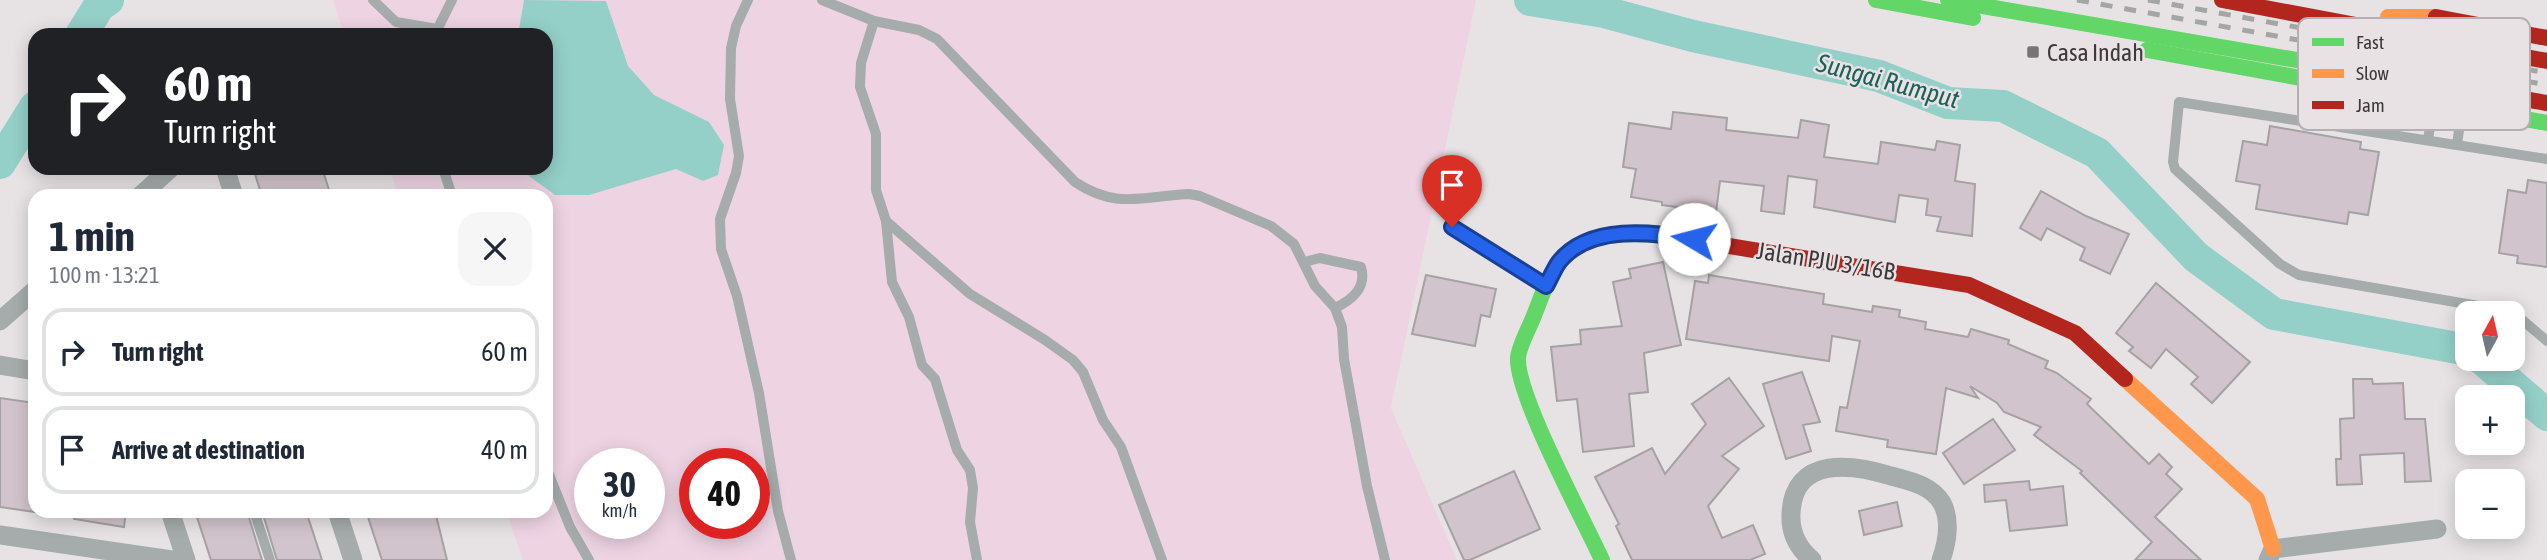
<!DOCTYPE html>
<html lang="en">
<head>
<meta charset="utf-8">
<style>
  :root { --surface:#fff; --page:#f6f6f7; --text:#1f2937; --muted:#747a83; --line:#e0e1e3 }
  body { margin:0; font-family:"Asap Condensed",sans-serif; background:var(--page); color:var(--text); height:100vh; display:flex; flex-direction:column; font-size:26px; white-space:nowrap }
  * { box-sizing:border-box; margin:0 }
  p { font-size:23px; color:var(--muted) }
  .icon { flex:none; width:38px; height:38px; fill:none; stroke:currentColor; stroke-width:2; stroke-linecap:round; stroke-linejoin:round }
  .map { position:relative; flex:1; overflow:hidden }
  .details { position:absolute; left:28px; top:189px; width:525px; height:329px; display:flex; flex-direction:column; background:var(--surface); border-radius:21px; box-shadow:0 4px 18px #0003 }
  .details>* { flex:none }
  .guide { position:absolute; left:28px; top:28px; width:525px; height:147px; border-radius:21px; box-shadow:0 4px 18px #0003; background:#202124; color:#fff; overflow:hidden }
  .needle { width:46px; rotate:8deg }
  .buttons { position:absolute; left:2455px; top:301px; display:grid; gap:14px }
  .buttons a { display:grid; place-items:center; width:70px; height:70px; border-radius:14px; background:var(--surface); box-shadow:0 4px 18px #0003; font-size:35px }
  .speed { position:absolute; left:574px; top:448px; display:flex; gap:14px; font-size:35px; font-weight:700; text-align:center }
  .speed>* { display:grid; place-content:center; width:91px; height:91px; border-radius:50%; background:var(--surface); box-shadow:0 4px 18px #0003; line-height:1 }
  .speed small { font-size:18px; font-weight:400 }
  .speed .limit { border:10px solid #d22; background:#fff; color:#111 }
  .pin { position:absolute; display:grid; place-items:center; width:60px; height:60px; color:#fff; margin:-72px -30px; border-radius:50% 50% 50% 0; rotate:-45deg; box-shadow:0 0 7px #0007 }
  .pin .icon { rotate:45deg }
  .me { position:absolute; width:77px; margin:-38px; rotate:278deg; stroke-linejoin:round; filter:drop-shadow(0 0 5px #0008) }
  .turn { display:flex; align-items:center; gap:24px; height:147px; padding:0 21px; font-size:32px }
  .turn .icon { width:91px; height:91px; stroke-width:2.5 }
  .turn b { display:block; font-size:49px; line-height:60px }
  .round { display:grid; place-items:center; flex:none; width:74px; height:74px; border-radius:21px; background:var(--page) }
  .summary { display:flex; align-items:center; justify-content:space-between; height:119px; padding:0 21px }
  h1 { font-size:42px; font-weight:700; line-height:52px }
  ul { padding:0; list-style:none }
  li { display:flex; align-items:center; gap:21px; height:88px; margin:0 14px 10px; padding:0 7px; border:4px solid var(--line); border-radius:21px }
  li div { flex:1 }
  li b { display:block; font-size:26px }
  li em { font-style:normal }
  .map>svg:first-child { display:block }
</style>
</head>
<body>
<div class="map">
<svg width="2547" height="560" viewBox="0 0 2547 560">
  <rect width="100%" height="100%" fill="#e7e3e5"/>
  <path fill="#eed4e3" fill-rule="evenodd" d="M333,0h1143l-85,408 66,152h-934l-17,-49h40v-315h-147l-10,-28h157v-133h-202zM590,464h59v59h-59zM695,464h59v59h-59z"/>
  <polygon fill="#94d0c8" points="524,0 606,1 628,66 654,95 709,122 724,145 718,175 703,181 676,169 589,195 555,195 529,176 526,168 546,168 546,35 518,35"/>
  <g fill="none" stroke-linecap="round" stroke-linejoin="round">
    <g stroke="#94d0c8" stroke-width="32">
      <polyline points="1530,0 1604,12 1693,36 1879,76 1948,103 2003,106 2097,153 2196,257 2274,314 2468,350"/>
      <polyline points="81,35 99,6 108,0"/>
      <polyline points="0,163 35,107"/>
      <polyline points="2482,359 2547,415"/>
    </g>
  </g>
  <g fill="#d2c4cc" stroke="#a4a2a3" stroke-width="2">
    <polygon points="1673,112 1727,118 1726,130 1798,138 1801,120 1829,125 1824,157 1878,164 1881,142 1935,150 1937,141 1960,145 1955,181 1975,184 1972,236 1937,231 1941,217 1926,215 1928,199 1899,195 1895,222 1814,207 1817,180 1788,176 1784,214 1761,211 1764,186 1720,181 1716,212 1662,205 1662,202 1631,197 1636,169 1623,167 1629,123 1671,129"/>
    <polygon points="2270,126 2361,142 2360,149 2379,152 2368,215 2349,212 2347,224 2256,209 2260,185 2236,181 2243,141 2267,145"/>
    <polygon points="253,168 322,168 331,196 262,196"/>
    <polygon points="2528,180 2547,183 2547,267 2517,263 2518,256 2499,253 2508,190 2526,193"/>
    <polygon points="2041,191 2086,216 2129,234 2110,274 2080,260 2085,248 2047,228 2041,240 2020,228"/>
    <polygon points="1663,262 1681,345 1644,353 1648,392 1629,394 1634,446 1583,452 1577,399 1557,401 1551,347 1581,344 1580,330 1622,326 1613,282 1631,278 1629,269"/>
    <polygon points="1426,275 1496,289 1490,317 1481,315 1475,346 1412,334"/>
    <polygon points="1709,275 1824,294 1823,304 1872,312 1873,306 1900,310 1899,317 1926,322 1925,329 1968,337 1971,329 2009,340 2008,344 2048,361 2045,368 2057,373 2091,399 2087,404 2149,464 2159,454 2172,467 2166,474 2182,489 2155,517 2201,560 2135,560 2152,542 2080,473 2082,471 2034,435 2041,427 2004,412 1997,403 1970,386 1978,398 1946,388 1936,454 1887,447 1888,440 1836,431 1840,407 1847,408 1860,341 1832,336 1829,361 1686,339 1695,281 1708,283"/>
    <polygon points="2156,283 2250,362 2212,403 2191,384 2198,377 2166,349 2151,368 2129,351 2133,347 2116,333"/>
    <polygon points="1802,372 1820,422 1803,425 1811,451 1786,459 1763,384"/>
    <polygon points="1729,378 1764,426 1722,456 1739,469 1708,506 1722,538 1753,525 1765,554 1750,560 1632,560 1616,526 1619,524 1595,477 1652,448 1665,474 1706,424 1692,404"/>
    <polygon points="2353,379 2372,379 2373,384 2403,383 2405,419 2425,419 2431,481 2405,482 2404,453 2360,455 2362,484 2337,485 2336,459 2341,459 2340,419 2354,418"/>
    <polygon points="0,398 35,403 35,512 0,507"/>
    <polygon points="1993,419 2015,450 1964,484 1943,453"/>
    <polygon points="1514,471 1540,529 1470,560 1464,560 1439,505"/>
    <polygon points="2029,481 2030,490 2063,486 2067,525 2010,531 2006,500 1985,502 1984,485"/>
    <polygon points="1897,502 1902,526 1864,535 1859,511"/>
    <polygon points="74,511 126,511 124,527 74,519"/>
    <polygon points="195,511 247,511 262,560 211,560"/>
    <polygon points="262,511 306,511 322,560 277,560"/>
    <polygon points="366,511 435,511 447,560 382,560"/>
  </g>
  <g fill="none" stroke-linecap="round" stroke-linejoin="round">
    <g stroke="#a5acab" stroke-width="10">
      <polyline points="373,0 396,22 437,29"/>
      <polyline points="748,0 736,26 731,48 730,99 739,156 736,173 720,219 721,249 737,296 759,393 778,511 791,560"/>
      <path d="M822,0l52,21 45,9 18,9 138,143c42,28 69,14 114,12l11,2 71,30 23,18 21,42 20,22 7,19 2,32 23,127 18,74"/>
      <polyline points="874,21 861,63 860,87 876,134 876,190 886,221 970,294 1045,340 1073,360 1083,372 1103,420 1121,447 1162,560"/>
      <polyline points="435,34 452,0"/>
      <polyline points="2428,140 2433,106"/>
      <polyline points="2457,144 2462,110"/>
      <polyline points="2547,159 2179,102 2173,162 2175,169 2280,264 2299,275 2513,312 2547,341"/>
      <polyline points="443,168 452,196"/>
      <polyline points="886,221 892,282 909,317 922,365 935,379 957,450 970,470 973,488 970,522 977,560"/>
      <polyline points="1452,227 1544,285"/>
      <path d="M1304,262l16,-4 41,9c6,21 -9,33 -26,41"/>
      <polyline points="546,467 570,527 589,560"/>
      <polyline points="254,511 270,560"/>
    </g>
    <g stroke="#a5acab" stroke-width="19">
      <polyline points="225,168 234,196"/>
      <polyline points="140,196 171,168"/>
      <polyline points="0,321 35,290"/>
      <polyline points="0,365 35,371"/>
      <polyline points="170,511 186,560"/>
      <polyline points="337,511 353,560"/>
      <polyline points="0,535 172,560"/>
      <path d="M1812,560c-14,-12 -22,-27 -21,-46 2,-59 62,-50 100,-38 19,5 40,9 51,27 9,17 5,40 -1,57"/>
      <polyline points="2268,560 2273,549 2437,529"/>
    </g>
    <g stroke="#63d668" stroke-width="16">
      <polyline points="1876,0 1973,18"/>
      <polyline points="1948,0 2401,78"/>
      <polyline points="2147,50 2547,123"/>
      <path d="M1602,560c-18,-40 -86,-165 -84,-202 1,-13 12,-31 17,-45 6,-15 14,-40 25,-52 34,-37 89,-27 132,-21"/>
    </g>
    <g stroke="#ff974d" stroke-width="16">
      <polyline points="2388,17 2436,17"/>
      <polyline points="2125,379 2257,499 2273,549"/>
    </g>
    <g stroke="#b3261e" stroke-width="16">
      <polyline points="2222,0 2547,61"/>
      <polyline points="2436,17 2547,38"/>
      <polyline points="2401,78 2547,103"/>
      <polyline points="1692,240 1969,285 2075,333 2125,379"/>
    </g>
    <g stroke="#a3a6a5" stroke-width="5" stroke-dasharray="12 12" stroke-linecap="butt">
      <polyline points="2077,0 2547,85"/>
      <polyline points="2148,0 2547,73"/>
    </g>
  </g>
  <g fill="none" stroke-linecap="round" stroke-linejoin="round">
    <g stroke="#184099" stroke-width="18">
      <path id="route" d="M1452,227l94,59c4,-7 8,-17 13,-24 30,-38 94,-30 135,-23"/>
    </g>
    <use href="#route" stroke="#2563eb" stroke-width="12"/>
  </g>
  <rect fill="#777476" stroke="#e8e2e5" stroke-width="2.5" x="2026" y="45" width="14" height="14" rx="3.5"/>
  <g text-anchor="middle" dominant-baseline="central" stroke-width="5" stroke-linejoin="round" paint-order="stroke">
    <g font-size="24" fill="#3b393a" stroke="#e8e2e5" text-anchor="start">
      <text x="2047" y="52">Casa Indah</text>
    </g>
    <g font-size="24" fill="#3b393a" stroke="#e8e2e5">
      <text transform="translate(1826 261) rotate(9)">Jalan PJU 3/16B</text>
    </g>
    <g font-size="26" font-style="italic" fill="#1b6259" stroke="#e8e2e5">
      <text transform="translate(1888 81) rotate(15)">Sungai Rumput</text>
    </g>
  </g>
  <rect x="2298" y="18" width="232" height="112" rx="10" fill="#e8e2e5" stroke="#b4afb2" stroke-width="2"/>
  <rect x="2312" y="38" width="32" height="8" fill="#63d668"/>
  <rect x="2312" y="69" width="32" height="9" fill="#ff974d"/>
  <rect x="2312" y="101" width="32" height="8" fill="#b3261e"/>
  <g font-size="19" fill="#3b393a">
    <text x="2356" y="49">Fast</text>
    <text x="2356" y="80">Slow</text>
    <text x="2356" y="112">Jam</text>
  </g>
</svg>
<div class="buttons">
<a><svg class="needle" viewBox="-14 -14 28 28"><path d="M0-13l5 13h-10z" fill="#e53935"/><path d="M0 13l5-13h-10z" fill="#747a83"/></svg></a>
<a>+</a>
<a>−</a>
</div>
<div class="speed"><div>30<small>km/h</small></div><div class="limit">40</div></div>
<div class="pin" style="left:1452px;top:227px;background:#d93025"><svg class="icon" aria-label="arrive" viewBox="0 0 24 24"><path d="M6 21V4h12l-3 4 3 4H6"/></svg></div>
<svg class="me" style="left:1694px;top:239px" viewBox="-20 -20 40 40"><circle r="19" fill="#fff"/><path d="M0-13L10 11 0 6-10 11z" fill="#2563eb"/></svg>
<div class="guide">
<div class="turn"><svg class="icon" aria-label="right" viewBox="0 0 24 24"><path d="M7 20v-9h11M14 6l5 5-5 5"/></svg><div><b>60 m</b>Turn right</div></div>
</div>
<section class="details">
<div class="summary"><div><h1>1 min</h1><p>100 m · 13:21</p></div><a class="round"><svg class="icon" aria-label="close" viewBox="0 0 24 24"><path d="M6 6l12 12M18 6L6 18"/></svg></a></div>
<ul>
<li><svg class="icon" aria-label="right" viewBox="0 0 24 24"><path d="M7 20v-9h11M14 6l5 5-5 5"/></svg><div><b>Turn right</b></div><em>60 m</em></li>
<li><svg class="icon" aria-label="arrive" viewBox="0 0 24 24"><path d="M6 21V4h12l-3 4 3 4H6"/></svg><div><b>Arrive at destination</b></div><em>40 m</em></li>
</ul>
</section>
</div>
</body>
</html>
